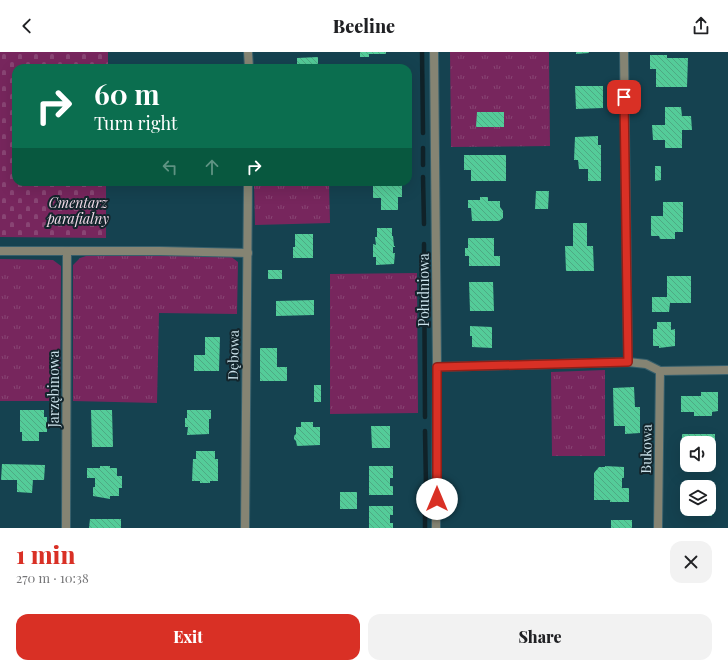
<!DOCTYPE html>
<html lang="en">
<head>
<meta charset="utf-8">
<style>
  :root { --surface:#fff; --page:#f2f2f2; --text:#202124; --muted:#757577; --accent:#d93025 }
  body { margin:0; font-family:"Playfair Display",serif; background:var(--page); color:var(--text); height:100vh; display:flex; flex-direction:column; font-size:15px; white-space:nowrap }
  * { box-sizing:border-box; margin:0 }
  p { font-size:13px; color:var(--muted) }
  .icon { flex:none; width:22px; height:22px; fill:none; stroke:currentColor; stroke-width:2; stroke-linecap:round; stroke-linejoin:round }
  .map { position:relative; height:476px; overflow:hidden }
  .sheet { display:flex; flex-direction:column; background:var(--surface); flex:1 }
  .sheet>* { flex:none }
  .hud { position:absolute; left:12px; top:12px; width:400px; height:122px; border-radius:12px; box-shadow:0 4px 16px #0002; background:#0b6e4f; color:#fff; overflow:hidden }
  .controls { position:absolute; left:680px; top:384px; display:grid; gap:8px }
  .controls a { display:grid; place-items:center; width:36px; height:36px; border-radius:8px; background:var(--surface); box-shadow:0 4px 16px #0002; font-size:20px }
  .pin { position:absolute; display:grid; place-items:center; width:34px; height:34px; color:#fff; margin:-17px; border-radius:8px; box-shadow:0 2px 6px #0006 }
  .me { position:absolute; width:44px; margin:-22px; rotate:0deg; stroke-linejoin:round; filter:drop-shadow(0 0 3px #0008) }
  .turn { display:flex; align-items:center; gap:14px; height:84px; padding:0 16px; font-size:18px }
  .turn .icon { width:52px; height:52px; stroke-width:2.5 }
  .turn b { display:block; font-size:28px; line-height:34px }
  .lanes { display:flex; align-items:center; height:38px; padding:0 16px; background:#0003; justify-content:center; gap:20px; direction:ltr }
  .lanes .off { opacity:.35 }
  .round { display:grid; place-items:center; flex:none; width:42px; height:42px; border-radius:12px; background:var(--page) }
  .overview { display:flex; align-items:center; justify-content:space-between; height:68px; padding:0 16px }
  h1 { font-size:24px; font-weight:800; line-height:30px; color:var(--accent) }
  .primary-button { display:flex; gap:8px; margin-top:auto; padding:8px 16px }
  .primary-button a { flex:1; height:46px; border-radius:12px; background:var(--accent); color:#fff; font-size:16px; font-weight:800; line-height:46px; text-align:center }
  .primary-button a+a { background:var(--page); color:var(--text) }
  header { display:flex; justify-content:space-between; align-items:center; height:52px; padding:0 16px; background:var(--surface); font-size:18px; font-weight:800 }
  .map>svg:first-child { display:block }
</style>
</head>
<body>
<header><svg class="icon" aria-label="back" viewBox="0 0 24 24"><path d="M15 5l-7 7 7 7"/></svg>Beeline<svg class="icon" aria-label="share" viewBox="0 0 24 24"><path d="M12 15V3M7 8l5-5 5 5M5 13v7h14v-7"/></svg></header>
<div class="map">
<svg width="728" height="476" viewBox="0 0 728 476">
  <defs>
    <pattern id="grass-tufts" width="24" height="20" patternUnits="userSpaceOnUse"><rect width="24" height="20" fill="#77265d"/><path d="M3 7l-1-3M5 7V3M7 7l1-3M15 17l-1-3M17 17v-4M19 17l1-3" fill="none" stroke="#894574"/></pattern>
    <pattern id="cemetery-stones" width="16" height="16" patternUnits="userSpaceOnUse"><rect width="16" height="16" fill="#77265d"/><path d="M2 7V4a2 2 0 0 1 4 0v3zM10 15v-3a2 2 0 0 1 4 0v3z" fill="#894574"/></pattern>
    <pattern id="building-back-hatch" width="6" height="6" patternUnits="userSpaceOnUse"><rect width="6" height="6" fill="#54cc99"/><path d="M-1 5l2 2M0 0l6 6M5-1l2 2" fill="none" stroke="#4eaa84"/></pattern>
  </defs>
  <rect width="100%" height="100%" fill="#154250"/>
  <g fill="url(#grass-tufts)">
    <polygon points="450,0 549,0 550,94 451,95"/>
    <polygon points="254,130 329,130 330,171 255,173"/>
    <polygon points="86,204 230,204 238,210 237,262 159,261 157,351 73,349 73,213 80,206"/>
    <polygon points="0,207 53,208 61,214 60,349 0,349"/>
    <polygon points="417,221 418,361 330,362 330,222"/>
    <polygon points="605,318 605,404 552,404 551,320"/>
  </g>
  <polygon fill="url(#cemetery-stones)" points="0,0 108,0 108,16 16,16 16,130 106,130 106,186 0,185"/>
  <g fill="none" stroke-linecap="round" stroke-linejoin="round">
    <g stroke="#102228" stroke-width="4.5">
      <polyline points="422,0 423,81"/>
      <polyline points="423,96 423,113"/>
      <polyline points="423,125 424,172"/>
      <polyline points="424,192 425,365"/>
      <polyline points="425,379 426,435"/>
      <polyline points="425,459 425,476"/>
    </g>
  </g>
  <g fill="url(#building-back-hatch)">
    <polygon points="360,0 386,0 386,2 369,2 369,5 360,5"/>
    <polygon points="576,0 589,0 589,1 576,2"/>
    <polygon points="650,3 667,3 667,6 688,6 687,35 656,35 656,17 650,17"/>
    <polygon points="318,5 318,16 297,16 297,6"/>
    <polygon points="575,34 603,34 603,56 576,57"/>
    <polygon points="665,55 681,55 682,64 691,64 692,78 682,78 682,96 665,96 665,88 653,88 652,73 665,73"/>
    <polygon points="477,60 504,60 504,75 476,75"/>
    <polygon points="598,84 598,93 601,93 601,129 588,129 588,117 579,117 578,108 574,108 575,85"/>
    <polygon points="464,103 506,103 506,129 471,129 471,118 464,118"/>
    <polygon points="655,114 661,114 661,128 655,129"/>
    <rect x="336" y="130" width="16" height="4"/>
    <polygon points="373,130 402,130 402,145 398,145 398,158 381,158 381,146 373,146"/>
    <polygon points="536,139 549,139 548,157 535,157"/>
    <polygon points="480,145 488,145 488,149 500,149 500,155 503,159 503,166 499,169 472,169 471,156 468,156 468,148 480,148"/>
    <polygon points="663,150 683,150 683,180 675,180 675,187 660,187 659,184 651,184 651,164 663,164"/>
    <polygon points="573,171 587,171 587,194 593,194 594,219 566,219 565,194 573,194"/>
    <polygon points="377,176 392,176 392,184 393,184 394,194 395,194 395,195 393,195 393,201 395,201 394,212 376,213 376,205 373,205 373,192 376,193 375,185 377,185"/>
    <polygon points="295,182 313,182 313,206 293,206 293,195 295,195"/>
    <polygon points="468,186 494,186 494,204 500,204 500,214 469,214 469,204 465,204 465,196 468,196"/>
    <rect x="268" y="218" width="14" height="9"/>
    <polygon points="667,224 691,224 691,251 670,251 669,260 652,260 652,245 667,245"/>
    <polygon points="469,230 493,230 494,259 470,259"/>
    <polygon points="314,248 314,263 276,264 276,249"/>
    <polygon points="657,270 671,270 671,278 675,277 675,294 659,296 659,294 653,294 653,277 657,277"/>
    <polygon points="470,274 492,275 492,296 472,295 472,284 470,284"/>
    <polygon points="205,285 220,285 219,319 194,319 194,303 205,303"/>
    <polygon points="260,296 277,296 277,315 287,315 287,329 260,329"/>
    <rect x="314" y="333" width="7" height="17"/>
    <polygon points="634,335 635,355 640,355 640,381 625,382 625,374 614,374 613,336"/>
    <polygon points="701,340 718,340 718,359 712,360 712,364 694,364 694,360 681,360 681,344 701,344"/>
    <polygon points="20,358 44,358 44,365 47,365 47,380 39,380 39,389 22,389 22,380 20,380"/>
    <polygon points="91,358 112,358 113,395 92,395"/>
    <polygon points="187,358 211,358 211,367 209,367 209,382 187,383 188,375 185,375 185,366 187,366"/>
    <polygon points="301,370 313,370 313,375 320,375 320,393 297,394 296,389 294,387 294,384 296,382 296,375 301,375"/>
    <polygon points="371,374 390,374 390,396 372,396"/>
    <polygon points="682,382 715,382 715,409 709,409 709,391 682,391"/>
    <polygon points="196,399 215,399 215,407 218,407 218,429 210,429 210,431 200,431 200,429 192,429 193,407 196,407"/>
    <polygon points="2,412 45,413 44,428 33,428 32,441 17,440 17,428 1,428"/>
    <polygon points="100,414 110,414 110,416 117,416 117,424 122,424 122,436 119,436 119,444 110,444 110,447 93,444 93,435 95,435 95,426 87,426 87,416 100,416"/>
    <polygon points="369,414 393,414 393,426 390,426 390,434 393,434 393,443 369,443"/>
    <polygon points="605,414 624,415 624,426 622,426 622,436 629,436 629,450 610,450 610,448 594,448 594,421 599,415 605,415"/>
    <rect x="698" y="434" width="11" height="1"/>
    <rect x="682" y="435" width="5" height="13"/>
    <polygon points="709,436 714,436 714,453 712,453 712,464 690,464 690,457 709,457"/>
    <rect x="340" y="440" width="17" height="17"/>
    <polygon points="369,454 393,454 393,463 390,463 390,471 393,471 393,476 369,476"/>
    <polygon points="90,467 121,467 121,476 89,476"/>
    <rect x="611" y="468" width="21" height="8"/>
  </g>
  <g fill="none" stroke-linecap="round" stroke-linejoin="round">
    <g stroke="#365f6c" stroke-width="10">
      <g id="street">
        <polyline points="248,0 249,16"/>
        <polyline points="434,0 437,315 436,476"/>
        <polyline points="624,0 628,310"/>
        <polyline points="0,199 160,199 248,201"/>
        <polyline points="437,315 628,310 646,312 660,319 728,318"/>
        <polyline points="66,476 67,199"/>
        <polyline points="245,476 248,130"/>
        <polyline points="658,476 660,319"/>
      </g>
    </g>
    <use href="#street" stroke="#858473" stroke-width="8"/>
  </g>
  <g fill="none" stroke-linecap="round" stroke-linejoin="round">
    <g stroke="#8d1f18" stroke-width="10">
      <polyline id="route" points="437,447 437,315 628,310 624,45"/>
    </g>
    <use href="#route" stroke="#d93025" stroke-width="7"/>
  </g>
  <g text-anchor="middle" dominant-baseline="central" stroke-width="4" stroke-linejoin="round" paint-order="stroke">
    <g font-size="14" font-style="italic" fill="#f1d9e7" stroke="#13252c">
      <text x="78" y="150">Cmentarz<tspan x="78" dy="16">parafialny</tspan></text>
    </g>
    <g font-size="14" fill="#cae1ea" stroke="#13252c">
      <text transform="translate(423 238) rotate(-90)">Południowa</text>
      <text transform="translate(233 303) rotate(-89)">Dębowa</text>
      <text transform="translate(53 337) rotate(-90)">Jarzębinowa</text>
      <text transform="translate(646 397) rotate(-89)">Bukowa</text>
    </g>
  </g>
</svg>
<div class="controls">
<a><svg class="icon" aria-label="sound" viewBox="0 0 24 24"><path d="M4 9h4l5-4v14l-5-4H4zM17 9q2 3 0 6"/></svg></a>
<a><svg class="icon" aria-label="layers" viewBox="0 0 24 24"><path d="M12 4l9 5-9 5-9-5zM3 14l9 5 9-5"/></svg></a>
</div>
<div class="pin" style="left:624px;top:45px;background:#d93025"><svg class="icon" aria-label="arrive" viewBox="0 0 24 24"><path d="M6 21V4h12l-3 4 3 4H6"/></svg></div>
<svg class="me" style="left:437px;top:447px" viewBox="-20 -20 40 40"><circle r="19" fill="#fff"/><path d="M0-13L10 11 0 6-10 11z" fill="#d93025"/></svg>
<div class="hud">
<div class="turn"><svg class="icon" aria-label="right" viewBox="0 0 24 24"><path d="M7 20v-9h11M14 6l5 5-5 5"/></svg><div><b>60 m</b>Turn right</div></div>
<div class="lanes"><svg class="icon off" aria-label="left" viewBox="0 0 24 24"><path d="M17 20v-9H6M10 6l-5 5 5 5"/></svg><svg class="icon off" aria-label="ahead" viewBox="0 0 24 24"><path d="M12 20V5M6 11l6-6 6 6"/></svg><svg class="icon" aria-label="right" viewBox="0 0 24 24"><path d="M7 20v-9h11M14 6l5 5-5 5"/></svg></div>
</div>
</div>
<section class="sheet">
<div class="overview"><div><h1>1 min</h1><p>270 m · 10:38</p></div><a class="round"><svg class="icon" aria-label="close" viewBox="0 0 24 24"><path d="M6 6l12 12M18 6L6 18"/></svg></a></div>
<div class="primary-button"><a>Exit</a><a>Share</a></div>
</section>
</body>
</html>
